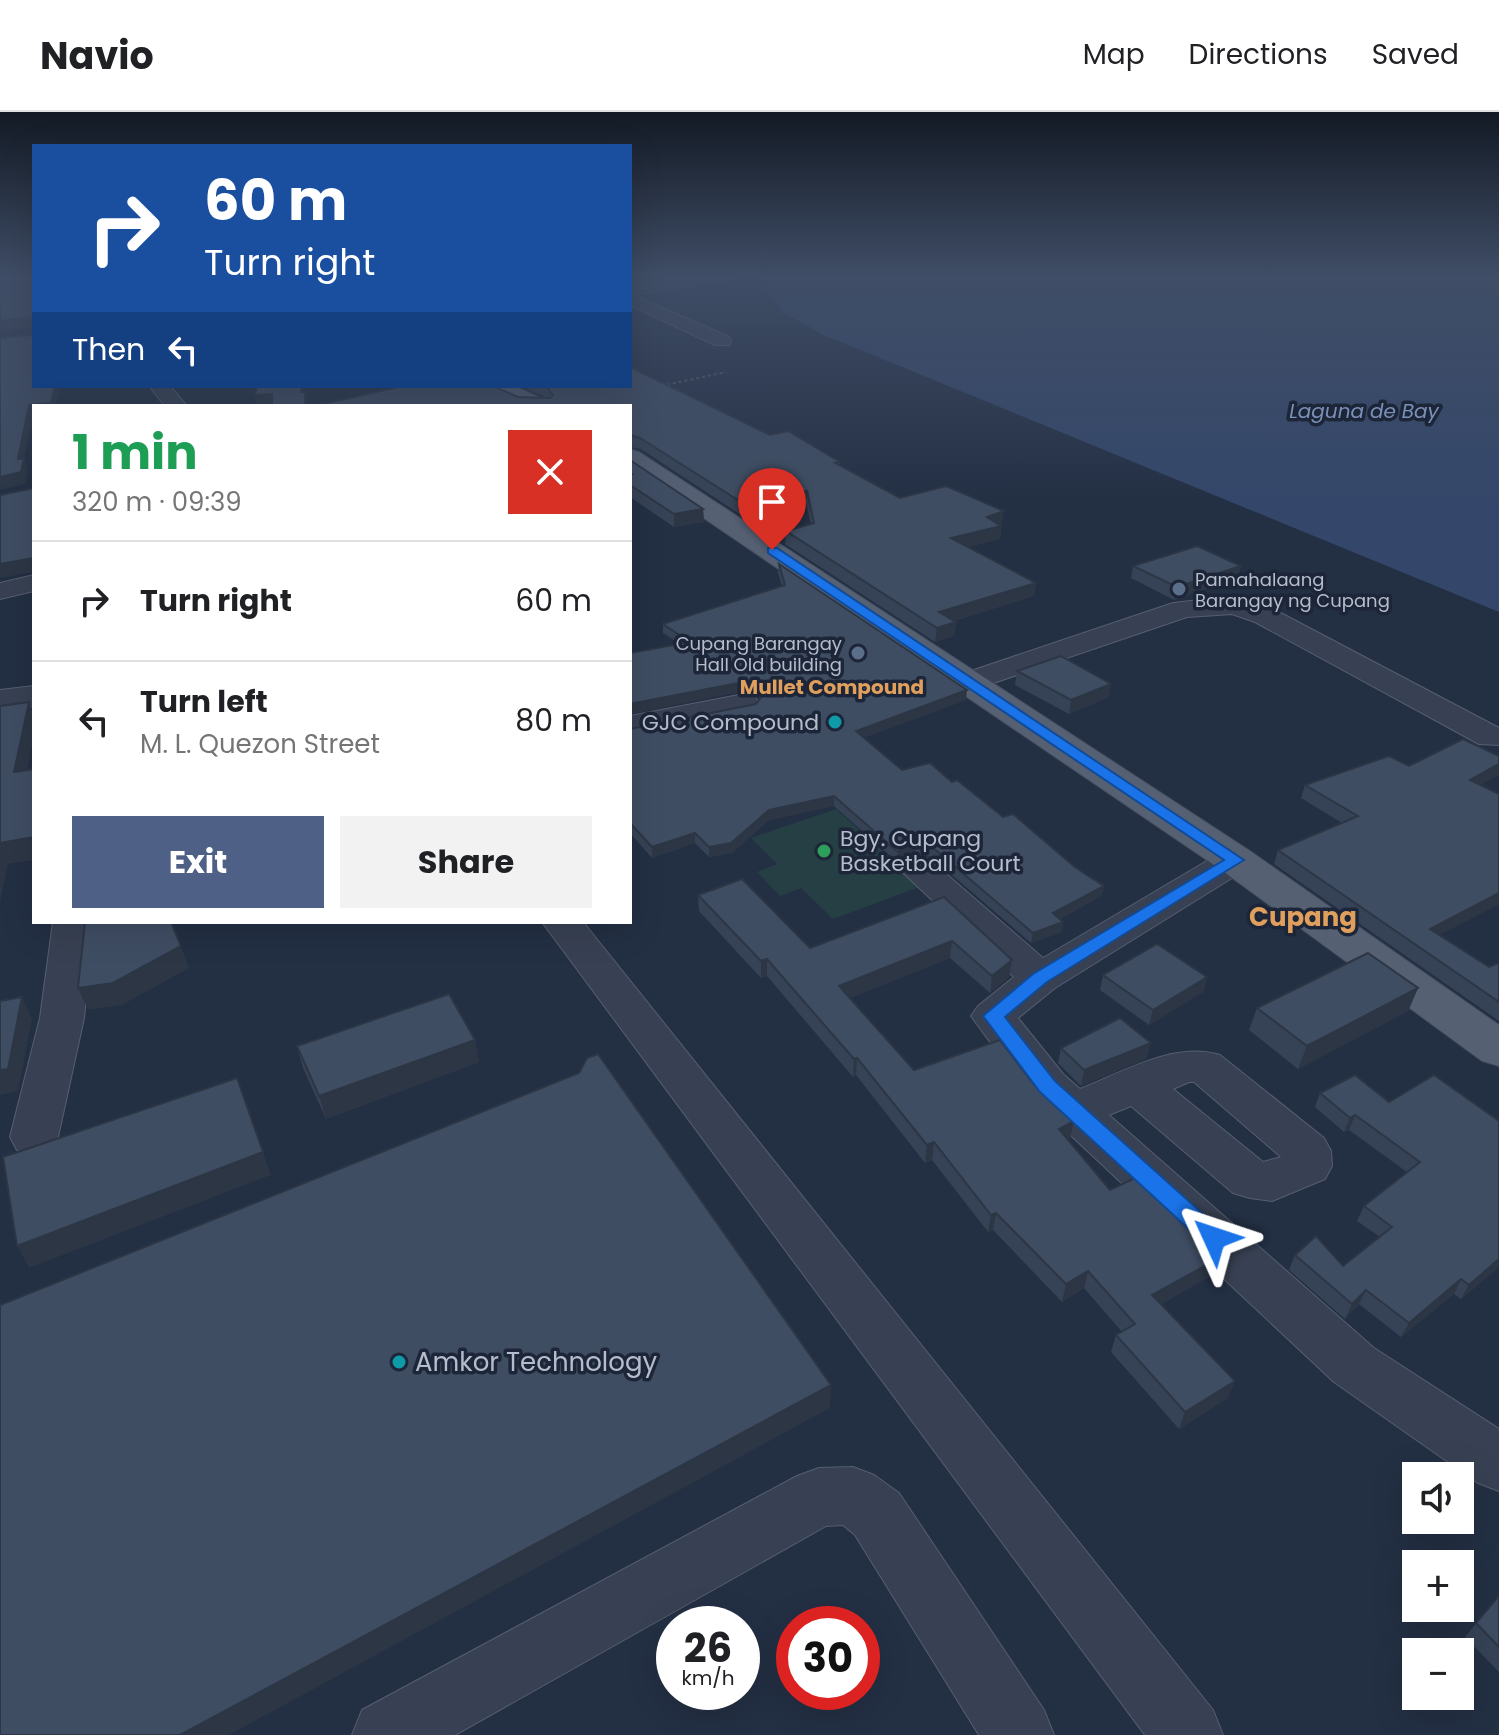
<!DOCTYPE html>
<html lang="en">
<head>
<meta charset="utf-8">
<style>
  :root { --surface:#fff; --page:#f2f2f2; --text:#202124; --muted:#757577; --line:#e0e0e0; --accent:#4f6087 }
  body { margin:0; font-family:Poppins,sans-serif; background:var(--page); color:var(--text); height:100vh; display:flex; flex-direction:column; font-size:30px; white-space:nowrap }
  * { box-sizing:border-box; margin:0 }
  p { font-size:26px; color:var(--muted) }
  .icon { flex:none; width:44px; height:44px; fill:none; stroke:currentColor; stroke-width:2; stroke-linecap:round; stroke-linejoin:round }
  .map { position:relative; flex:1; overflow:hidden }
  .sheet { position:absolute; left:32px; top:292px; width:600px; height:520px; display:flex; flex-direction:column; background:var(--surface); border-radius:0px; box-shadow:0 8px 32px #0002 }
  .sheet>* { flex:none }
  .top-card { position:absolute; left:32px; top:32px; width:600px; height:244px; border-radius:0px; box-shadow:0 8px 32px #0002; background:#1a4fa0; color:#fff; overflow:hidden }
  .controls { position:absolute; left:1402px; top:1350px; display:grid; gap:16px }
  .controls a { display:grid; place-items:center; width:72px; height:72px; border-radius:0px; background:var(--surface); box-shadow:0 8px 32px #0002; font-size:40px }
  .speed { position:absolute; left:656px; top:1494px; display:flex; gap:16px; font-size:40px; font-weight:700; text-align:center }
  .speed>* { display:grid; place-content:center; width:104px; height:104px; border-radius:50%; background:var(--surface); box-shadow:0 8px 32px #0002; line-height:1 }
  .speed small { font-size:20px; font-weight:400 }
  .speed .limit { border:12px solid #d22; background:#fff; color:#111 }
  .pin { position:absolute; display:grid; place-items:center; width:68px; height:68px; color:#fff; margin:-82px -34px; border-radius:50% 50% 50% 0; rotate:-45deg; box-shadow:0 0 8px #0007 }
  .pin .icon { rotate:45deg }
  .me { position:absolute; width:88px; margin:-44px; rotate:312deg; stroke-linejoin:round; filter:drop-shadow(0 0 6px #0008) }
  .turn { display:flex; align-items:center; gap:28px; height:168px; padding:0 40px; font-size:36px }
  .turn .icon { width:104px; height:104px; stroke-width:2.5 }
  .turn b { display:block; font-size:56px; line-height:68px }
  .then { display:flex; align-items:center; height:76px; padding:0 40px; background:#0003; gap:16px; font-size:30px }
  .round { display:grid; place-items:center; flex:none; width:84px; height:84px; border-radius:0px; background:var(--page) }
  .head { display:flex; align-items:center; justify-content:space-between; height:136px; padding:0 40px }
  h1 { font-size:48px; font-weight:700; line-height:60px; color:#1e9e55 }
  .primary-button { display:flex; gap:16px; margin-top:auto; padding:16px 40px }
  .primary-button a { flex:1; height:92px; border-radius:0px; background:var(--accent); color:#fff; font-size:32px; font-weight:700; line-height:92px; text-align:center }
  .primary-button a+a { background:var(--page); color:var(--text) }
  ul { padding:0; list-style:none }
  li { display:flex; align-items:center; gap:24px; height:120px; padding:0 40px; border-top:2px solid var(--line) }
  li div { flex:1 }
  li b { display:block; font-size:30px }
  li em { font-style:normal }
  header { display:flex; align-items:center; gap:48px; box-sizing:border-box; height:112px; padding:0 40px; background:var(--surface); border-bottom:2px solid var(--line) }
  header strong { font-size:38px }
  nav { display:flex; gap:44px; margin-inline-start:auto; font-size:28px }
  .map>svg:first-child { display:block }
</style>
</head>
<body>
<header>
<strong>Navio</strong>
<nav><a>Map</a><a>Directions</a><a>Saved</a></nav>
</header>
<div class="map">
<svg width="1499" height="1623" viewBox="0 0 1499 1623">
  <rect width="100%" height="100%" fill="#232f43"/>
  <polygon fill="#263f44" points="836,697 922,774 833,807 801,776 780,784 757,760 777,752 751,726"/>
  <polygon fill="#34476a" points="768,164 1499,164 1499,500 824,223 782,200 761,172 761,167"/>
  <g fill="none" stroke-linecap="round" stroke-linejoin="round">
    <polygon fill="#34476a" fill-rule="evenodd" points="744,164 753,164 710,172 708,171"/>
    <g stroke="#565f70" stroke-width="2">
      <g id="minor">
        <polygon points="688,164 728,164 720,169 633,183 729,225 731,229 729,233 715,233 630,193 630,173"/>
        <polygon points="149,274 170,274 187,294 165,294"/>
        <polygon points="34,463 34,479 0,487 0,471"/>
        <polygon points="1235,484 1275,498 1499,616 1499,633 1479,632 1255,510 1232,502 1187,505 967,580 956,578 951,571 956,564 1173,491"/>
        <polygon points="34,574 34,594 0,598 0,578"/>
        <polygon points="744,582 755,585 760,592 755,599 630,624 630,604"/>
        <path d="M1235,737l13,3 6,8 -6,8 -193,120 -37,30 45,56 17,15c43,-17 94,-48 140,-34l104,83 7,13 1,15 -7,13 -53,22 -22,-3 -17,-5 -102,-87 -22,9 265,233 125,81v62l-21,-8 -144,-101 -303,-284 -60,-82 7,-10 36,-29 -117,-110 6,-8 13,-3 13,3 114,99 179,-106zM1189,970h5l87,75 -18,5 -90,-73z"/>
        <polygon points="53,810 93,810 84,906 58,1025 51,1038 34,1043 17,1038 10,1025 40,906"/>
        <polygon points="542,810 583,810 1213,1598 1223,1623 1145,1623"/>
        <polygon points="853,1355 874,1363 899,1381 1044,1598 1054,1623 979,1623 855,1423 843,1413 826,1414 455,1623 352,1623 362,1598 797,1364 819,1356"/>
      </g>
    </g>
    <g stroke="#424a5c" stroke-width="2">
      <g id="major">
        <polygon points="485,274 514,274 547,289 551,294 520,294 488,279"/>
        <polygon points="630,337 639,340 1250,739 1499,913 1499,954 1482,949 1220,757 630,356"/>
      </g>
    </g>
    <polyline stroke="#445c61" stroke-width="2" stroke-dasharray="3 3" stroke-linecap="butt" points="661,274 726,260"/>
    <use href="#minor" fill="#384153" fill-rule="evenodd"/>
    <use href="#major" fill="#566073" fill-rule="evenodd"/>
  </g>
  <g fill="#364255">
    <polygon points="521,274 630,274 770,323 840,350 840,353 900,386 1002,412 999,413 1001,414 1000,427 967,435 1036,471 1034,484 954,509 956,510 954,524 935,530 785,432 786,419 811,412 806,391 741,403 641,337 630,335 630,294 313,294 518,285 547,286"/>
    <polygon points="630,348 703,397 704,410 674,415 630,385"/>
    <polygon points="779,452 966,588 863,626 902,658 952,670 1104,774 1101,784 1060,807 1063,810 1062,820 1031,831 931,745 915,741 902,744 897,750 834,694 769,708 732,741 709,745 695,731 652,746 630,721 630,617 756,592 760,587 756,582 743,579 630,602 630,541 680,532 663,521 663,512 782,474 778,461"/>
    <polygon points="1133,454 1241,454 1238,466 1174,488 1131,466"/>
    <polygon points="1017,559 1109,585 1069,602 1015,573"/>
    <polygon points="1409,654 1480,673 1499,682 1499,792 1439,823 1489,855 1499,851 1499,909 1274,752 1278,738 1342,711 1301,686 1305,673"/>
    <polygon points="698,783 810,836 944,785 1012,848 1009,865 990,881 950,846 850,886 914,958 1070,1027 1068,1028 1110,1078 1214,1162 1161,1192 1228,1286 1179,1317 1111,1240 1116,1223 1122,1220 1084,1176 1062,1190 993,1118 988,1120 932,1048 925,1051 856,963 853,965 767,864 761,866 699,799"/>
    <polygon points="1103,863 1207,865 1203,880 1149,913 1100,878"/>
    <polygon points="1418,876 1408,899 1298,957 1249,918 1257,896"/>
    <polygon points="475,928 479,950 326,1007 303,956 297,934"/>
    <polygon points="1061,936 1147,946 1081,974 1058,951"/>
    <polygon points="1320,981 1389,990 1499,1009 1499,1155 1461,1187 1454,1182 1401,1225 1359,1192 1345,1207 1289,1158 1295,1143 1343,1154 1380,1125 1357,1109 1364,1094 1407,1060 1349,1018 1344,1020 1315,995"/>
    <polygon points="1499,1484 1499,1560 1465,1525"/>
  </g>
  <g fill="#2c3645">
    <polygon points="30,205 34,215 0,220 0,209"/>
    <polygon points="55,274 60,274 56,294 34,294 34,304 24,346 28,358 26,372 0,378 0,365 29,293"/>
    <polygon points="272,282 275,293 257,294 255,283"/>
    <polygon points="807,379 806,391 741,403 741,390"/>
    <polygon points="703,397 704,410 674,415 674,402"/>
    <polygon points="1004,399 1002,412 988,417 1001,414 1000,427 950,439 951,426 987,405"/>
    <polygon points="34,446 34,460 0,466 0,452"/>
    <polygon points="1241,454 1238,466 1174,488 1177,475"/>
    <polygon points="1036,471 1034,484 937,514 939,500"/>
    <polygon points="956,510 954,524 935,530 937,516"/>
    <polygon points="743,570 743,579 630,602 630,592"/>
    <polygon points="1111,572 1109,585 1069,602 1071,588"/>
    <polygon points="967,578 966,588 855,629 856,619"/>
    <polygon points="29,590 34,603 34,623 23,680 14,660"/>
    <polygon points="1499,652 1499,663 1465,681 1470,668"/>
    <polygon points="834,684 834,694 769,708 732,741 709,745 709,735 769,698"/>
    <polygon points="695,721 695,731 652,746 652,735"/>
    <polygon points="34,725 34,748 8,752 0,790 0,731"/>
    <polygon points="916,731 915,741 902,744 897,750 898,740 903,734"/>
    <polygon points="1104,774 1101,784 1052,811 1053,801"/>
    <polygon points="1499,781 1499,792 1424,831 1430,817"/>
    <polygon points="1063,810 1062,820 1031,831 1033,821"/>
    <polygon points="952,829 950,846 838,891 839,874"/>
    <polygon points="181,834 189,856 122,893 88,898 78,876"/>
    <polygon points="767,847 767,864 761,866 761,849"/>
    <polygon points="1012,848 1009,865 990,881 992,864"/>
    <polygon points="1207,865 1203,880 1149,913 1153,898"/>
    <polygon points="1418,876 1408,899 1298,957 1307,934"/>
    <polygon points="22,885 32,907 18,979 0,983 0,958"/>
    <polygon points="475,928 479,950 326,1007 319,984"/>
    <polygon points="1151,931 1147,946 1081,974 1084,958"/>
    <polygon points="857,946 856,963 853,965 854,947"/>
    <polygon points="1355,1003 1349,1018 1344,1020 1350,1006"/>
    <polygon points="1074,1009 1070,1027 1056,1035 1059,1017"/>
    <polygon points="934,1030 932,1048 925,1051 927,1033"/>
    <polygon points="263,1040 271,1063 29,1156 17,1134"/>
    <polygon points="996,1101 993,1118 988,1120 991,1103"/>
    <polygon points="1221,1145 1214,1162 1147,1200 1152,1183"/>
    <polygon points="1499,1147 1499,1155 1461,1187 1469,1173"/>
    <polygon points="1088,1159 1084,1176 1062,1190 1066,1172"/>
    <polygon points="1461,1167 1454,1182 1401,1225 1409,1211"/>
    <polygon points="1366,1178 1359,1192 1345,1207 1352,1192"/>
    <polygon points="1235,1269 1228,1286 1179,1317 1185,1300"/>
    <polygon points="831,1273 830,1296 229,1623 180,1623"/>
  </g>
  <g fill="#3f4d63" stroke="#2c3645" stroke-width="2">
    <polygon points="0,164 34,164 34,274 55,274 51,291 29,293 18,347 24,346 21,360 0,365 0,226 31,223 34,220 34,208 30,205 0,209"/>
    <polygon points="630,255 770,323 788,319 840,350 835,351 900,386 946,374 1004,399 987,405 1001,414 951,426 1036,471 939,500 956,510 937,516 786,419 814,411 807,379 741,390 640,326 630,323 630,294 313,294 403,274 493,274 518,285 550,286 553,283 547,275 545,274 630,274"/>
    <polygon points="257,274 302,274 301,280 305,280 305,294 272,294 272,282 255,283"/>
    <polygon points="630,348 703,397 674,402 630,373 630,362 632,362 630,360"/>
    <polygon points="34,376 34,446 0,452 0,383"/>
    <polygon points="1197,434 1241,454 1177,475 1133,454"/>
    <polygon points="779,452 967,578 856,619 902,658 930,651 952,670 957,668 1003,705 1013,702 1076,756 1104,774 1053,801 1063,810 1033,821 932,735 916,731 903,734 898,740 834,684 769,698 731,731 709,735 695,721 652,735 630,711 630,617 756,592 763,583 756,573 743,570 630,592 630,541 690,530 663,512 785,473"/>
    <polygon points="1061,544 1111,572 1071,588 1017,559"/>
    <polygon points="29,590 14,660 34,657 34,725 0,731 0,594"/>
    <polygon points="1463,627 1499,644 1499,652 1470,668 1499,682 1499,781 1430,817 1489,855 1499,851 1499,890 1278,738 1358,704 1305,673 1389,644 1409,654"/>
    <polygon points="742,767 810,836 944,785 1012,848 992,864 952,829 839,874 914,958 1000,928 1032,970 1074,1009 1059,1017 1110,1078 1135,1066 1221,1145 1152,1183 1235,1269 1185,1300 1116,1223 1135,1212 1088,1159 1066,1172 996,1101 991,1103 934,1030 927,1033 857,946 854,947 767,847 761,849 698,783"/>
    <polygon points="85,810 171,810 181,834 113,871 78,876"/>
    <polygon points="1157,832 1207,865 1153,898 1103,863"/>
    <polygon points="1368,841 1418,876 1307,934 1257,896"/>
    <polygon points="449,882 475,928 319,984 297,934"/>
    <polygon points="22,885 8,957 0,958 0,889"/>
    <polygon points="1120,906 1151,931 1084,958 1061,936"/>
    <polygon points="598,942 831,1273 180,1623 0,1623 0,1193 579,961 587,946"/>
    <polygon points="1355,963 1389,990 1434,963 1499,1009 1499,1147 1469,1173 1461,1167 1409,1211 1366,1178 1352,1192 1295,1143 1316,1124 1343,1154 1392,1115 1364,1094 1420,1050 1355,1003 1350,1006 1320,981"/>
    <polygon points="237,966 263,1040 17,1134 3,1045"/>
    <polygon points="1499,1484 1499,1535 1476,1511"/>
  </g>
  <linearGradient id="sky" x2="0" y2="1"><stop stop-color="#131a25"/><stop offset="0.42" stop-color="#3f4d66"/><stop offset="1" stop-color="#3f4d66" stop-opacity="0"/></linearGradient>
  <rect width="1499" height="391" fill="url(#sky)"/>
  <polygon fill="#1a73e8" stroke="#114b97" stroke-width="2" points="768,436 777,436 1244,748 1047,870 1005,905 1055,969 1222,1119 1225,1126 1222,1132 1214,1135 1205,1132 1040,980 983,904 1033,862 1224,748 768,441"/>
  <g fill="#5c6f8a" stroke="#1d2638" stroke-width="3">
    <circle cx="1179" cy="477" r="8"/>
    <circle cx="858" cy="541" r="8"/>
  </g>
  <g fill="#0f9aa8" stroke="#1d2638" stroke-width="3">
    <circle cx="835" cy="610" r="8"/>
    <circle cx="399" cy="1250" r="8"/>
  </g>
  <circle fill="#2e9e5b" stroke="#1d2638" stroke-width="3" cx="824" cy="739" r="8"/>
  <g text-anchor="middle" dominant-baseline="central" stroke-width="7" stroke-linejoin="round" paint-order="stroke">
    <g font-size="18" fill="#b5bdcd" stroke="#1d2638" text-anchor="start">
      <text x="1195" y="467">Pamahalaang<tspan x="1195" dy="21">Barangay ng Cupang</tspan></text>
      <text x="842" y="531" text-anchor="end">Cupang Barangay<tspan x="842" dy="21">Hall Old building</tspan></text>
    </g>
    <g font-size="20" font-style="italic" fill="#7a90b7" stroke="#1d2638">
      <text x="1364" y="299">Laguna de Bay</text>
    </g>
    <g font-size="20" font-weight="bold" fill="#e09f5d" stroke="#1d2638">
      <text x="832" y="575">Mullet Compound</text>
    </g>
    <g font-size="22" fill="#b5bdcd" stroke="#1d2638" text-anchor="end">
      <text x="819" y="610">GJC Compound</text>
      <text x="840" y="726" text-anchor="start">Bgy. Cupang<tspan x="840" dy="25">Basketball Court</tspan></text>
    </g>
    <g font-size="26" font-weight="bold" fill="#e09f5d" stroke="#1d2638">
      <text x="1303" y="805">Cupang</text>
    </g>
    <g font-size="26" fill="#b5bdcd" stroke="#1d2638" text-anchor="start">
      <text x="415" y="1250">Amkor Technology</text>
    </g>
  </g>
</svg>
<div class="controls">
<a><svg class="icon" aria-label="sound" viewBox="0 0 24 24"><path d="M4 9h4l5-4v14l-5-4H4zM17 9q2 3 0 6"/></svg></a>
<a>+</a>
<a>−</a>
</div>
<div class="speed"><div>26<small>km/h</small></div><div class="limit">30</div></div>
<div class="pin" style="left:772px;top:438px;background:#d93025"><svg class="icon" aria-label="arrive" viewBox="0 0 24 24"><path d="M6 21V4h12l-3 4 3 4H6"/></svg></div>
<svg class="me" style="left:1214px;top:1126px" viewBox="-20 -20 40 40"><path d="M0-17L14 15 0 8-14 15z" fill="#1a73e8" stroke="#fff" stroke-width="4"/></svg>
<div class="top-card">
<div class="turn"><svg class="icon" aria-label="right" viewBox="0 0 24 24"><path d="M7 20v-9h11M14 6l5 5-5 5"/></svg><div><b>60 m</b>Turn right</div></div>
<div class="then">Then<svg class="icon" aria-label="left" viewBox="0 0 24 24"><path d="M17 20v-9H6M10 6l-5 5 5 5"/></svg></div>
</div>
<section class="sheet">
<div class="head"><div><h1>1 min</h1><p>320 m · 09:39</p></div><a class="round" style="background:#d93025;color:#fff"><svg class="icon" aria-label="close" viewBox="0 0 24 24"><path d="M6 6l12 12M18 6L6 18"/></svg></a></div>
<ul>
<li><svg class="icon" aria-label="right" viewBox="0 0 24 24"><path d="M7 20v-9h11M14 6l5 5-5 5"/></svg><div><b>Turn right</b></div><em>60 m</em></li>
<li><svg class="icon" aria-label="left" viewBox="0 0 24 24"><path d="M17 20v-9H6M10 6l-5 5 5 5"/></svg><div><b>Turn left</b><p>M. L. Quezon Street</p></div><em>80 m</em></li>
</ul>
<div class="primary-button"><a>Exit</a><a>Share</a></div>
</section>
</div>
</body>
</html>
